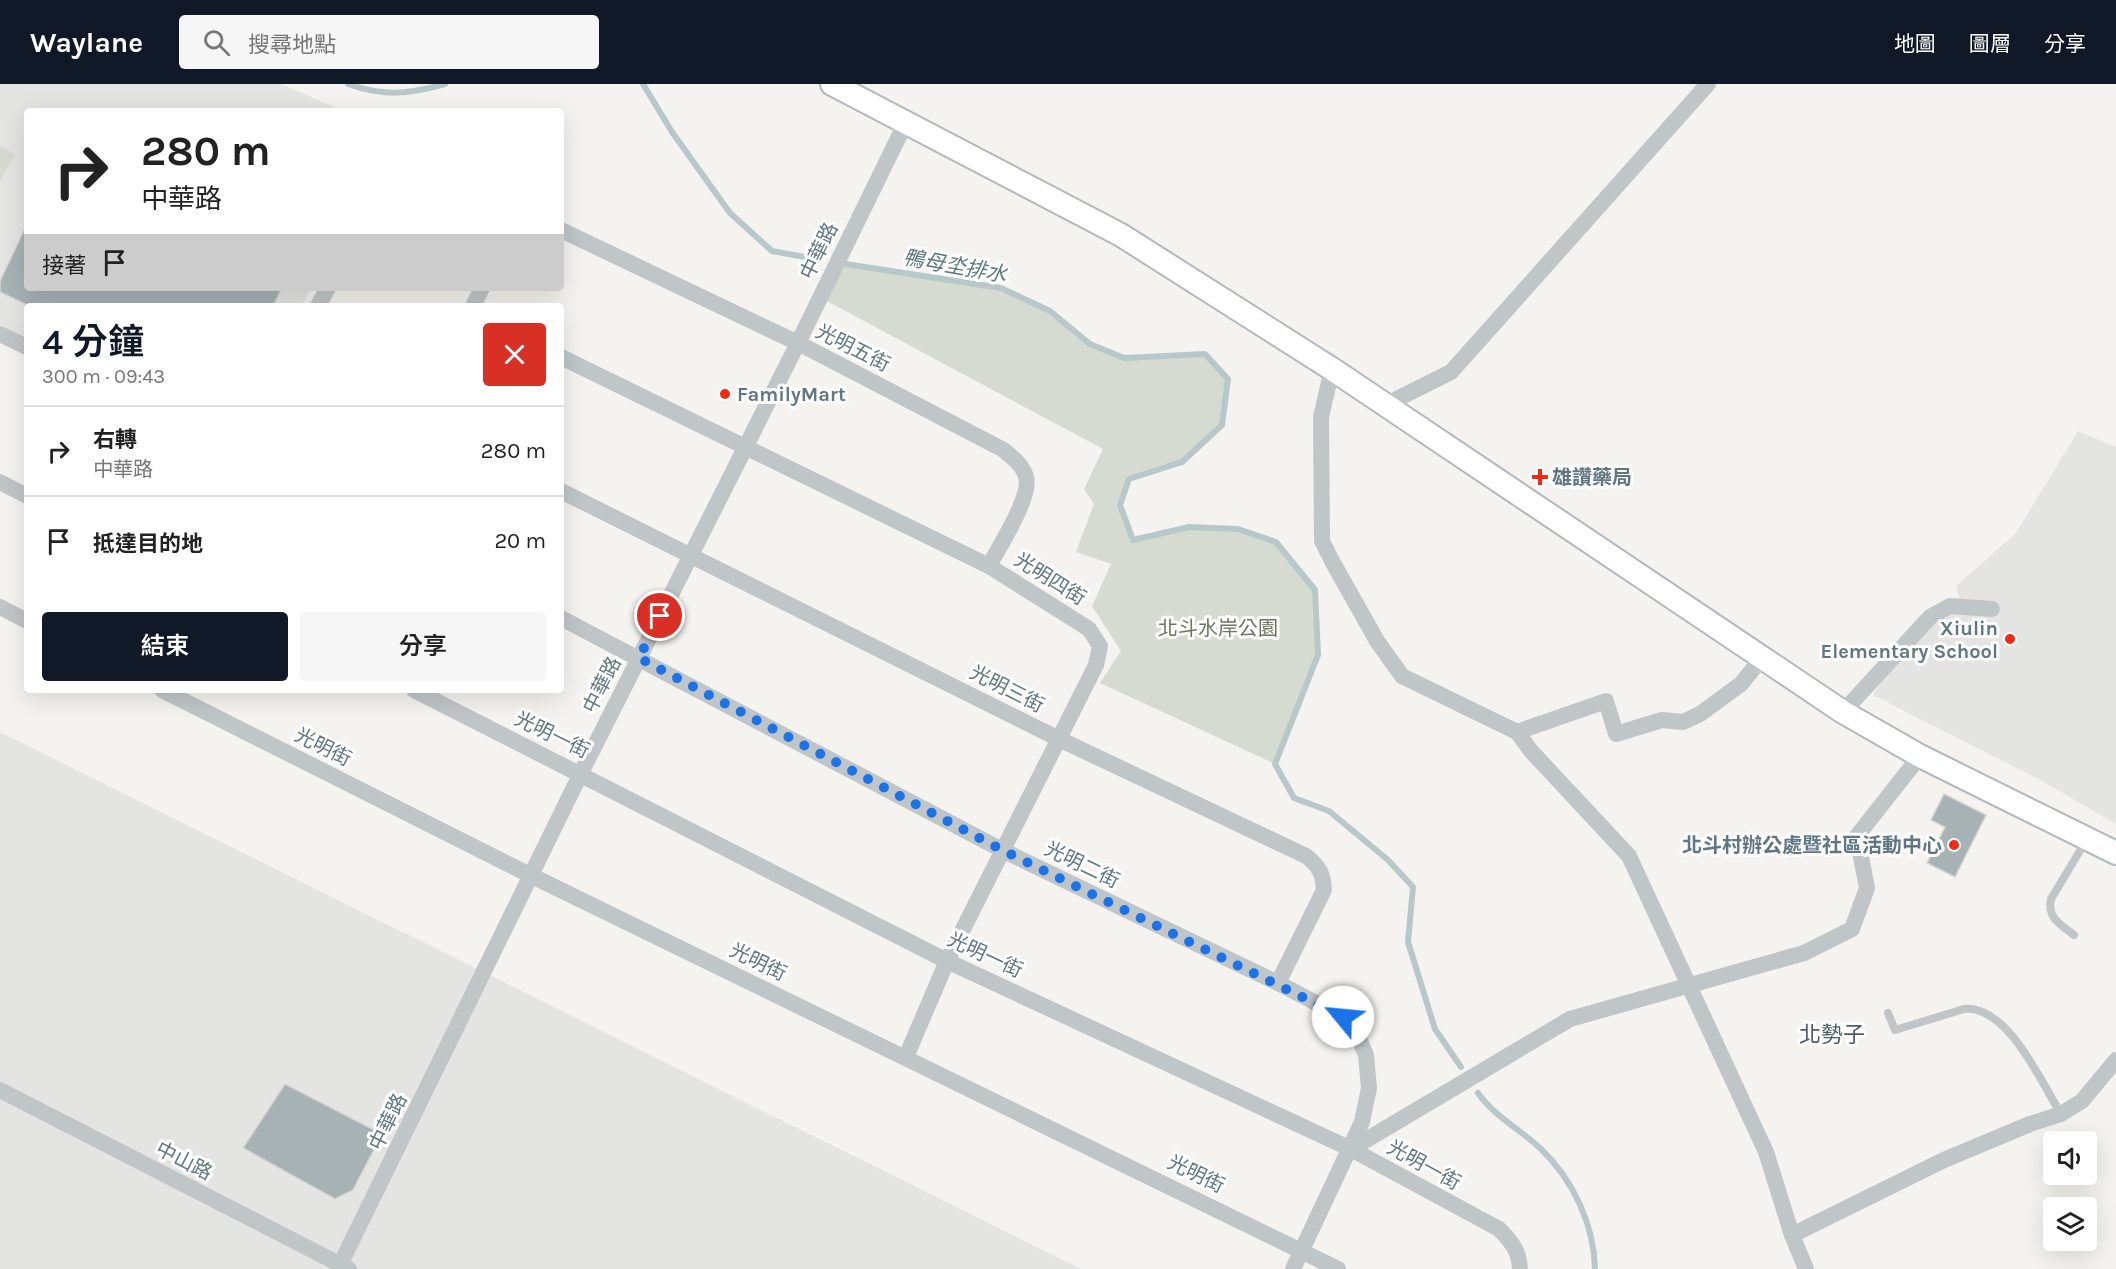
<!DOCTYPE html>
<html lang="zh-TW">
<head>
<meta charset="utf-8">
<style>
  :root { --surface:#fff; --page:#f6f6f6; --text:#222; --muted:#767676; --line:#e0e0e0; --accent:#111827 }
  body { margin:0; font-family:Karla,"Noto Sans TC",sans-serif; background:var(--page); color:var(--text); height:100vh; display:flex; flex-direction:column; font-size:22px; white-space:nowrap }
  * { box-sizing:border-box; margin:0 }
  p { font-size:20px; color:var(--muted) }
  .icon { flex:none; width:33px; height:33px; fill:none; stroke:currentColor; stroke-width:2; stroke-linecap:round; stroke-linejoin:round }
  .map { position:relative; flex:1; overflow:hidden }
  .details { position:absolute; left:24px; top:219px; width:540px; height:390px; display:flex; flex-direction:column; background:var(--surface); border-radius:6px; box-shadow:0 6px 24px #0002 }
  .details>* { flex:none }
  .guide { position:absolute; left:24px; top:24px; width:540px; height:183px; border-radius:6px; box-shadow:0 6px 24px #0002; background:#fff; color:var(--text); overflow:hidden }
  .buttons { position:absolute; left:2043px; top:1047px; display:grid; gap:12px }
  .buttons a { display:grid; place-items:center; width:54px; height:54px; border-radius:6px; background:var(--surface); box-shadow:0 6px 24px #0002; font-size:30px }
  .pin { position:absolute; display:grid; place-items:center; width:51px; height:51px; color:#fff; margin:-26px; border:3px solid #fff; border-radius:50%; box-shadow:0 2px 6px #0007 }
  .me { position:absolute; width:66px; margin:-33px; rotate:298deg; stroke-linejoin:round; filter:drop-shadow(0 0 4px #0008) }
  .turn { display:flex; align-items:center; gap:21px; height:126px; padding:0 18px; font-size:27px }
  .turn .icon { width:78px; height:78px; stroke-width:2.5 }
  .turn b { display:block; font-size:42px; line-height:51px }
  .then { display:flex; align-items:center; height:57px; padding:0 18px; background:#0003; gap:12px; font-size:22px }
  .round { display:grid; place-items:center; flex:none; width:63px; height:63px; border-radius:6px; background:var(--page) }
  .overview { display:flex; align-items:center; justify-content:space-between; height:102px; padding:0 18px }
  h1 { font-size:36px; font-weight:600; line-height:45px; color:var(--accent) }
  .button { display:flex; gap:12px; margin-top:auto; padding:12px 18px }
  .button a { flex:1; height:69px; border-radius:6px; background:var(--accent); color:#fff; font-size:24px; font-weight:600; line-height:69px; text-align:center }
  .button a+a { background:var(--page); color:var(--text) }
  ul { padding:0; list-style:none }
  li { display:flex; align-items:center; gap:18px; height:90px; padding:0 18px; border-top:2px solid var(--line) }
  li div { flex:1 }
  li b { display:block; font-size:22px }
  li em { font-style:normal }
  header { display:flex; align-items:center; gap:36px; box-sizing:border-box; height:84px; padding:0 30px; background:var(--accent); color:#fff }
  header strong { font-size:28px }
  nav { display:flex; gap:33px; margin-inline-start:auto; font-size:21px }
  .search { width:420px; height:54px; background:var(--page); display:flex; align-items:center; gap:15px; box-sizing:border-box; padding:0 21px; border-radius:6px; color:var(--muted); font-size:22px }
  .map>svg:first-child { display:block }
</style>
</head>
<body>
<header>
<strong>Waylane</strong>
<div class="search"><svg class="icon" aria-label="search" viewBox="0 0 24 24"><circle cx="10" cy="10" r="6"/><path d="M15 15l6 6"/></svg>搜尋地點</div>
<nav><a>地圖</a><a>圖層</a><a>分享</a></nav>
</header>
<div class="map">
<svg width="2116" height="1185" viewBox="0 0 2116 1185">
  <rect width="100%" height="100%" fill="#f4f3ef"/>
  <g fill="#e4e5e3">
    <polygon points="0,0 281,0 343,27 27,27 27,204 311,204 302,222 27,222 27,254 0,241"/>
    <polygon points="2078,347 2116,363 2116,740 2042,697 1873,611 1914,539 1960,516 1956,502 2016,449"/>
    <polygon points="0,648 1081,1185 0,1185"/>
  </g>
  <g fill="#d5dbd0">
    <polygon points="0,62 15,70 0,97"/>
    <polygon points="839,179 1001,204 1048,226 1091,261 1124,274 1205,270 1228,295 1221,342 1182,378 1129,395 1120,421 1134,456 1189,443 1247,448 1276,458 1315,506 1318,571 1275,680 1100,599 1121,567 1092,522 1111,480 1076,468 1094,420 1084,405 1103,365 823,215"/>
  </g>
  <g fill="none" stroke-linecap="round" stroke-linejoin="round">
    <g stroke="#b7c7ca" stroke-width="6">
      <path d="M348,0c36,13 61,10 97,0"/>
      <polyline points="643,0 672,48 730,129 772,167 821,176"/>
      <polyline points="839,179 1001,204 1050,227 1090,260 1124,274 1205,270 1228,295 1222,341 1182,378 1129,395 1120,421 1133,456 1189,443 1238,445 1276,458 1315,506 1318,571 1275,680 1294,714 1329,727 1388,776 1413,803 1408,858 1435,945 1461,983"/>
      <path d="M1478,1009c17,24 42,36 63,56 32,31 53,75 54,120"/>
    </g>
  </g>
  <g fill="#a7b2b5" stroke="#d5d4d2" stroke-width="1.5">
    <polygon points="27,140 27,204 282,204 273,222 29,222 0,208 0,197"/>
    <polygon points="1944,710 1986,731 1955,793 1927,779 1945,743 1931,736"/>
    <polygon points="285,1000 382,1050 353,1106 335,1115 243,1064"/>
  </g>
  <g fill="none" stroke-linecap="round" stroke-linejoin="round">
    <g stroke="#b2b9bc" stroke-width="26">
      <polyline id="secondary" points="832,0 1121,151 1332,285 1843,628 1920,672 2116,769"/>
    </g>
    <g stroke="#c0c5c8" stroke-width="8">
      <path d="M2074,851c-14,-11 -27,-17 -23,-36l36,-60"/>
      <path d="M1888,929l7,17 69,-21c44,-4 77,73 97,105"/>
    </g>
    <g stroke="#c0c5c8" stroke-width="16">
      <path d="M561,146l237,113 204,106c9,7 21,16 24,28 6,19 -27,70 -37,89"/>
      <polyline points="318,222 328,204"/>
      <polyline points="473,222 482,204"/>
      <polyline points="0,250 27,263"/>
      <polyline points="561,273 989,482 1089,545 1100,562 1096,581 947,877 906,973"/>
      <polyline points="1332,285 1321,333 1322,457 1332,477 1377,557 1402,592 1517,648 1531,667 1629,772 1766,1068 1792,1151 1806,1185"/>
      <polyline points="1389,324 1397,315 1451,288 1708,0"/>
      <polyline points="0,398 27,412"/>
      <path d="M561,407l498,248 247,117c13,10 17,17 18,34l-46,93"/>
      <polyline points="0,523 27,537"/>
      <polyline points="561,534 1004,767 1278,899 1343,933 1357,950 1366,971 1369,1004 1362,1038 1293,1185"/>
      <polyline points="162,606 532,792 1338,1185"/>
      <path d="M414,606l533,271 404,188 148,80c13,13 20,22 21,40"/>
      <polyline points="1843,628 1930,533 1950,522 1992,525"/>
      <polyline points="1517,648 1606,617 1616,650 1662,636 1683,638 1700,630 1741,600 1762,574"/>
      <polyline points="0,1006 349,1185"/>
      <polyline points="1351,1065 1570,935 1804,869 1852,845 1867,804 1857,752 1920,672"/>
      <polyline points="1792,1151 1944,1076 2030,1040 2061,1030 2082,1017 2116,976"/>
      <polyline points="338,1185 581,689 798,259 906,38"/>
    </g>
    <use href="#secondary" stroke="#fff" stroke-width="22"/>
  </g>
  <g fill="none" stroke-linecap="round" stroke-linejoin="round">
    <polyline stroke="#1a73e8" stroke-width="10" stroke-dasharray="0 18" points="660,532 639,574 1004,767 1343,933"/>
  </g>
  <g fill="#f12a11" stroke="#fff" stroke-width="2">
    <circle cx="725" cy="310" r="6"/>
    <path d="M1537 384h6v6h6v6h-6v6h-6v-6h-6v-6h6z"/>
    <circle cx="2010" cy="555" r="6"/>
    <circle cx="1954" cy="761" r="6"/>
  </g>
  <g text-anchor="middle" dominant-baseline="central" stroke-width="6" stroke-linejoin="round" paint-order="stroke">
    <g font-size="20" fill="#607783" stroke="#fff">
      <text transform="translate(819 167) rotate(-64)">中華路</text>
      <text transform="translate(853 264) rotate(27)">光明五街</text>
      <text transform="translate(1050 495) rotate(32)">光明四街</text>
      <text transform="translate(602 601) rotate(-63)">中華路</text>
      <text transform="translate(1007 605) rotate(27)">光明三街</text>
      <text transform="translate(552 651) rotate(26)">光明一街</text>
      <text transform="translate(323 663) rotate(27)">光明街</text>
      <text transform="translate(1082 781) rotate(26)">光明二街</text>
      <text transform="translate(985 871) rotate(25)">光明一街</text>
      <text transform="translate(758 878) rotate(26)">光明街</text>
      <text transform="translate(388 1038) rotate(-64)">中華路</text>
      <text transform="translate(184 1077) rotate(27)">中山路</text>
      <text transform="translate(1424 1081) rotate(29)">光明一街</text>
      <text transform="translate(1196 1090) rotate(26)">光明街</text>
    </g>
    <g font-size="20" font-weight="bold" fill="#607783" stroke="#fff" text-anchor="start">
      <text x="737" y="310">FamilyMart</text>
      <text x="1552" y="393">雄讚藥局</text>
      <text x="1998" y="544" text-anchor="end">Xiulin<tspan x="1998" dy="23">Elementary School</tspan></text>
      <text x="1942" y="761" text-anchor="end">北斗村辦公處暨社區活動中心</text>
    </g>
    <g font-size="20" fill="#68795f" stroke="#fff">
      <text x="1218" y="544">北斗水岸公園</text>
    </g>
    <g font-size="21" font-style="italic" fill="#5b7b81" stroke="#fff">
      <text transform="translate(955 182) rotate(10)">鴨母坔排水</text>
    </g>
    <g font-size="22" fill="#4f5f67" stroke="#fff">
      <text x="1832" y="951">北勢子</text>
    </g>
  </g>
</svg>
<div class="buttons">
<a><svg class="icon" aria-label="sound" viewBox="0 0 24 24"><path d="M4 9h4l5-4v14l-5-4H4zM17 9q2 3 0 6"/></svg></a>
<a><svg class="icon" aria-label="layers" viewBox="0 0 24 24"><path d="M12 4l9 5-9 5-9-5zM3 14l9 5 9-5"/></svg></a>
</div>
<div class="pin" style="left:660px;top:532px;background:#d93025"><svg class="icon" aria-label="arrive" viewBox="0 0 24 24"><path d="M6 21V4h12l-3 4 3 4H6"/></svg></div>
<svg class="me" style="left:1343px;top:933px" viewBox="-20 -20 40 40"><circle r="19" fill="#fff"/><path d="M0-13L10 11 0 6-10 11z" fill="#1a73e8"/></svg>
<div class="guide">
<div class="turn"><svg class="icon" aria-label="right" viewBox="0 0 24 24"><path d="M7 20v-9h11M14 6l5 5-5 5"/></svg><div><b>280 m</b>中華路</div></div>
<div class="then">接著<svg class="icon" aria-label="arrive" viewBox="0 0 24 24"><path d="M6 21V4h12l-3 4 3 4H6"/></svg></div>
</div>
<section class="details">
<div class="overview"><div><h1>4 分鐘</h1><p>300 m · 09:43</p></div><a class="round" style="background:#d93025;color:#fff"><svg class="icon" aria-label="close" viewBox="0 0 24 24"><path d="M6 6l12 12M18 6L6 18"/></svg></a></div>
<ul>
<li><svg class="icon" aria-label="right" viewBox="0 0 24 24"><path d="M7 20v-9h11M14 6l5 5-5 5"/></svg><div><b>右轉</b><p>中華路</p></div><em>280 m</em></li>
<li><svg class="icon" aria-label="arrive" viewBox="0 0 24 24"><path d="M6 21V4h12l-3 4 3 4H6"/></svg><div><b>抵達目的地</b></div><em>20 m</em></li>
</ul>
<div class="button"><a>結束</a><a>分享</a></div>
</section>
</div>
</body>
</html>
